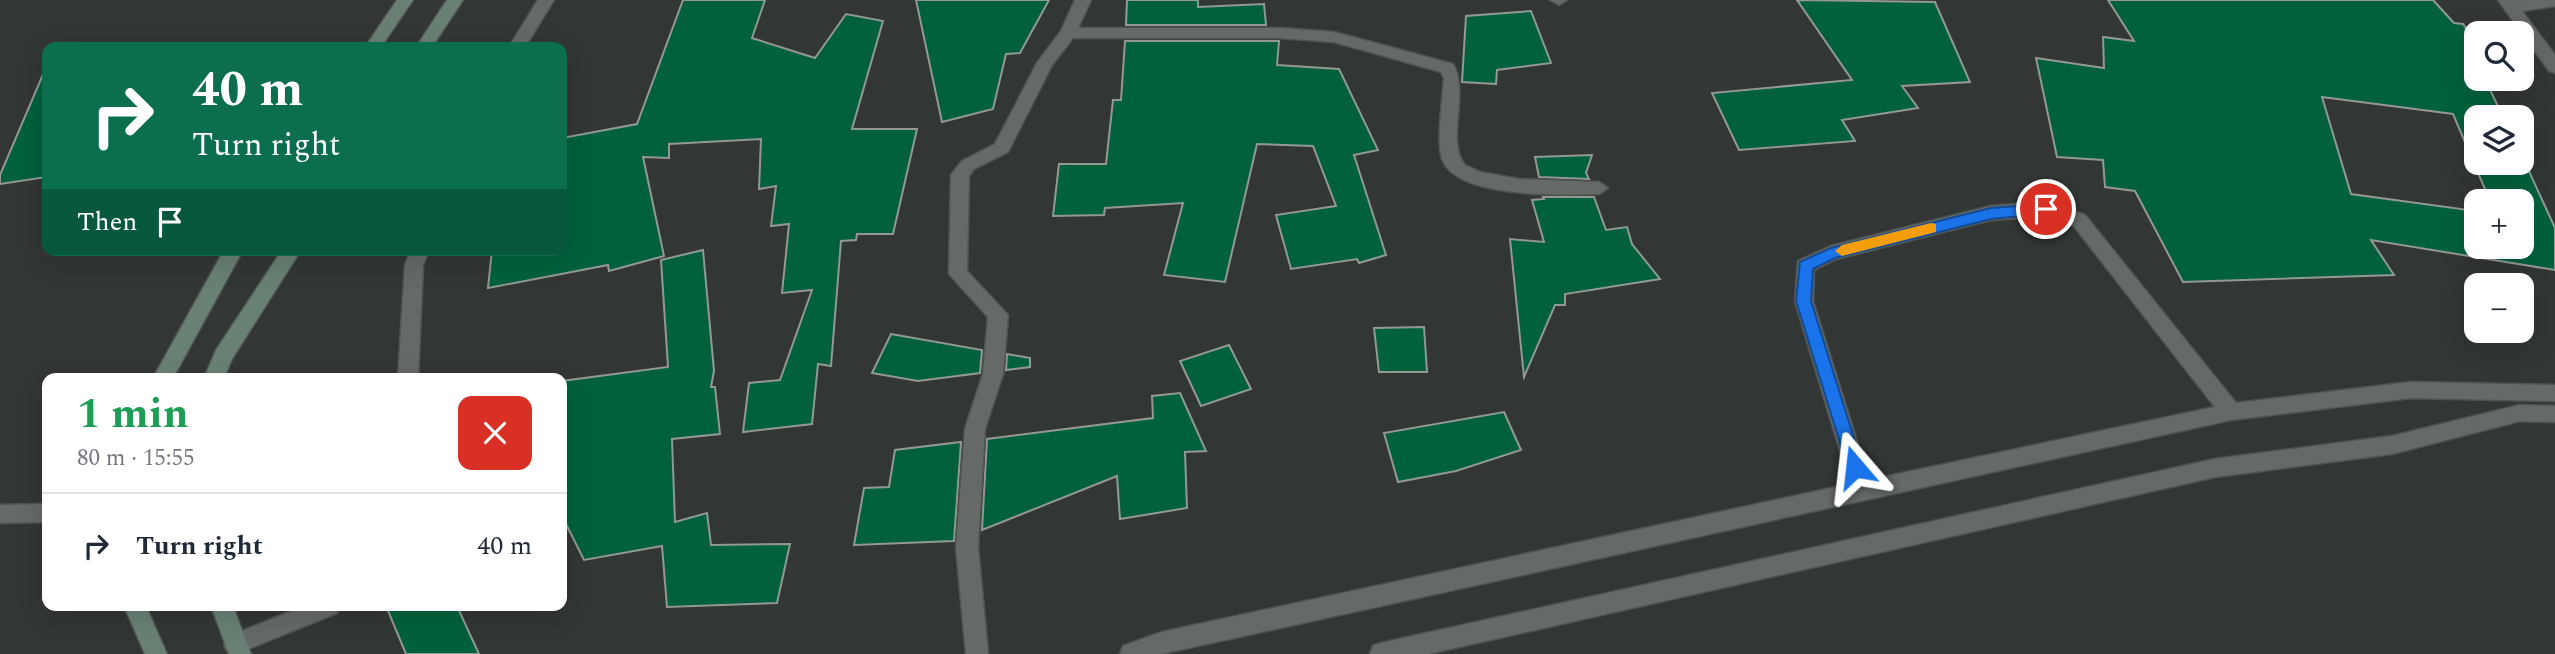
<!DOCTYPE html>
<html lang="en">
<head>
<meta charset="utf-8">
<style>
  :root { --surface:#fff; --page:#f6f6f7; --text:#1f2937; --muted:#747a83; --line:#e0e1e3 }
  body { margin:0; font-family:Spectral,serif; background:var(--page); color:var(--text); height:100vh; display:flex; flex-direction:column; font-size:26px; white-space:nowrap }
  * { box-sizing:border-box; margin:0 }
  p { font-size:23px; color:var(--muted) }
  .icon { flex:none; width:38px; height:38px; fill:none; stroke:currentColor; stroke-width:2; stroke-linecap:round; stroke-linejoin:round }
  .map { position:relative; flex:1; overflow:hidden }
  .drawer { position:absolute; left:42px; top:373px; width:525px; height:238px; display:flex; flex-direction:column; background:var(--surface); border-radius:14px; box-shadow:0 7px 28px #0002 }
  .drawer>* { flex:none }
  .banner { position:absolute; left:42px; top:42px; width:525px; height:214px; border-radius:14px; box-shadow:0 7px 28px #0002; background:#0b6e4f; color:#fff; overflow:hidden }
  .fabs { position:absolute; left:2464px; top:21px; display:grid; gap:14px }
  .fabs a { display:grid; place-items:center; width:70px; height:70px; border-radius:14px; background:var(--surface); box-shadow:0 7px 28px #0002; font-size:35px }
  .pin { position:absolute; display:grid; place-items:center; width:60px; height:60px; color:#fff; margin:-30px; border:4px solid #fff; border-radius:50%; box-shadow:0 2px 7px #0007 }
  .me { position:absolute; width:77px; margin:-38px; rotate:343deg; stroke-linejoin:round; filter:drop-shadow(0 0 5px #0008) }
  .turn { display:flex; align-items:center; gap:24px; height:147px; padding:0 35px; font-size:32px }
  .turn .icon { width:91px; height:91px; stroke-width:2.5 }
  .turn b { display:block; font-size:49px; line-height:60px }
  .then { display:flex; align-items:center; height:66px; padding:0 35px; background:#0003; gap:14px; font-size:26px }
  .round { display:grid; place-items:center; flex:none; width:74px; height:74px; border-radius:14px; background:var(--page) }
  .headline { display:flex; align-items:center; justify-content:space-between; height:119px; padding:0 35px }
  h1 { font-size:42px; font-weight:700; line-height:52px; color:#1e9e55 }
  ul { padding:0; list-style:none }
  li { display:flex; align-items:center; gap:21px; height:105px; padding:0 35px; border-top:2px solid var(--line) }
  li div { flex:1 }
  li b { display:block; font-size:26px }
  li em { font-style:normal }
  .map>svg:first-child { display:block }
</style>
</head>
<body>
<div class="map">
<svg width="2555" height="654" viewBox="0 0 2555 654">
  <rect width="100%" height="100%" fill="#323634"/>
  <g fill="#00613c" stroke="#939895" stroke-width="2" fill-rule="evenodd">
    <polygon points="683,0 765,0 752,38 815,58 846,14 883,21 852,129 917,129 893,234 857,234 856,240 841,241 831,366 818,364 812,424 743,432 749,383 780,380 812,290 782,293 789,224 771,226 776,186 759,189 761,139 669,144 669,158 643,157 664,256 609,271 608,265 488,288 492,250 562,250 562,138 637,124"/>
    <polygon points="916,0 1049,0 1020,53 1006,54 993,109 942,122"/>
    <polygon points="1127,0 1198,0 1198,7 1264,4 1266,25 1126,25"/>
    <polygon points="1797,0 1935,2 1970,82 1902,86 1918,108 1842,120 1855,141 1739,150 1712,93 1852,80"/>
    <path d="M2108,0h325l21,23 9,1 13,19v36h9l18,38h-27v46h46v-7l33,72v42l-184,-30 23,35 -211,7 -48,-91 -30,-4 -2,-27 -46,-3 -21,-99 68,10 -1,-31 31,4zM2322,97l131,17 37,87h32v46h-46v-36l-125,-17z"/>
    <polygon points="1531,11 1551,63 1497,70 1496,84 1462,82 1466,16"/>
    <polygon points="1125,41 1279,41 1277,65 1339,69 1378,150 1354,155 1386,255 1359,263 1357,259 1291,269 1276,215 1336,206 1313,146 1257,144 1225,282 1164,275 1183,203 1105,208 1104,215 1053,216 1059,164 1106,164 1113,100 1121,100"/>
    <polygon points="47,65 47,177 0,184 0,175"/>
    <polygon points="1592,155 1586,173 1589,179 1539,177 1535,157"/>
    <polygon points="1543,197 1594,197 1606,230 1627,227 1632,244 1660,279 1565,294 1565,305 1555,305 1524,377 1510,239 1544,242 1532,200 1544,199"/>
    <polygon points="703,250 714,371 711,387 715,387 720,434 672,439 675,522 707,513 711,545 790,544 777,603 667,607 662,546 584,560 562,516 562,381 668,367 661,260"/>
    <polygon points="1424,327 1427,372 1379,372 1374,328"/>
    <polygon points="891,334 982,350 980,373 918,381 872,373"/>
    <polygon points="1229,345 1251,389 1201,406 1180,361"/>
    <polygon points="1007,354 1030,358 1030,367 1006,370"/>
    <polygon points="1180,393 1206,451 1185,452 1187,508 1120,519 1117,476 982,530 987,439 1153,418 1152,396"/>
    <polygon points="1504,412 1521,450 1456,471 1398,482 1384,433"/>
    <polygon points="961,442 954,541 854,545 864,488 889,487 895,450"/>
    <polygon points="386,606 457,606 479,654 406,654"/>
  </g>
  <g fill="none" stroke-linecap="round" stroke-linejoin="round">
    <g stroke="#505451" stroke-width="3">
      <g id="minor">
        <polygon points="538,0 554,0 525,47 509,47"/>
        <path d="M1075,0h16l-13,28h201l55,4 119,32c17,30 -8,76 12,101l15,7 39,7 80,3 9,6 -9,6c-35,1 -143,5 -157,-35 -6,-19 1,-60 2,-81l-3,-6 -107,-30 -55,-4h-206l-21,27 -44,87 -34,17 -5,7 -2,95 41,44 -5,59 -18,55 -7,118 10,107h-22l-10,-107 9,-118 18,-55 5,-57 -39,-43 2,-99 11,-14 33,-17 42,-81 24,-32z"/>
        <polygon points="1550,0 1567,0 1559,5"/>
        <polygon points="2498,0 2555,0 2555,6 2522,11 2555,55 2555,73 2549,71"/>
        <path d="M2046,202l39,13 151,188 175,-21 144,3v16l-144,-3 -180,22 -1070,234h-41l3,-8 39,-14 688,-148 -55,-183 3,-40 33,-15 160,-40zM2046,216l27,9 142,182 -346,73 -56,-179 1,-31 22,-11 155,-39z"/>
        <polygon points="411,250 429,250 423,265 418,378 398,378 405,265"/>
        <polygon points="2520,405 2555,406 2555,422 2520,421 2392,454 2215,477 1428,654 1370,654 1373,646 1381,643 2215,459 2392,436"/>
        <polygon points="47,504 47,522 0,523 0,505"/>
        <polygon points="304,606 340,606 337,613 243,651 236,654 227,651 224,644 227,637"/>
      </g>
    </g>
    <g stroke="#505451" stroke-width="3">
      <g id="secondary">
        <polygon points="397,0 413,0 381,47 365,47"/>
        <polygon points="447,0 463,0 432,47 416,47"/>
        <polygon points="224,250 243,250 173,378 153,378"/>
        <polygon points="282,250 301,250 232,359 224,378 204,378 216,350"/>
        <polygon points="124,606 146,606 167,654 145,654"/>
        <polygon points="211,606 233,606 251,654 229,654"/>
      </g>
    </g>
    <use href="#minor" fill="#656a67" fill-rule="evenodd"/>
    <use href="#secondary" fill="#698174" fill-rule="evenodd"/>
  </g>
  <polygon fill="#1a73e8" stroke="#114b97" stroke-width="2" points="2046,204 2053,209 2051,213 1991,219 1835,258 1813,269 1811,301 1863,467 1855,474 1849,472 1796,301 1800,262 1831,248 1991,208"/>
  <polygon fill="#f59e0b" points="1931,223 1936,224 1936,232 1842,256 1835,251 1842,245"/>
</svg>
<div class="fabs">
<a><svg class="icon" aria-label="search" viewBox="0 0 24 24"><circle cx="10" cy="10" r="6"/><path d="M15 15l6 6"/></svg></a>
<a><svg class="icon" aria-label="layers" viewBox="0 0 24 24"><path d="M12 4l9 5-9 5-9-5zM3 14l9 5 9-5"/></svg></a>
<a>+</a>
<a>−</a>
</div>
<div class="pin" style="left:2046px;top:209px;background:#d93025"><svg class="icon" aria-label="arrive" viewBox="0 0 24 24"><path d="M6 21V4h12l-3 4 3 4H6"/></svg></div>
<svg class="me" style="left:1855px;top:467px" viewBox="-20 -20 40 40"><path d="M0-17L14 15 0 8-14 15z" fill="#1a73e8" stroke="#fff" stroke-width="4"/></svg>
<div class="banner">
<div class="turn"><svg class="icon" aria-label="right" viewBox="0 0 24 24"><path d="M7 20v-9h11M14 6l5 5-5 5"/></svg><div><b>40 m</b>Turn right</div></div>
<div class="then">Then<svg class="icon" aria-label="arrive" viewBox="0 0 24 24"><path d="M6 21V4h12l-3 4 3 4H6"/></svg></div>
</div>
<section class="drawer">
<div class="headline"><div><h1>1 min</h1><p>80 m · 15:55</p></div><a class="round" style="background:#d93025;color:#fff"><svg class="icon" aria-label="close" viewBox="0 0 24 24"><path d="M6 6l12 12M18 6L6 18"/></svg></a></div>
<ul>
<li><svg class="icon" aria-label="right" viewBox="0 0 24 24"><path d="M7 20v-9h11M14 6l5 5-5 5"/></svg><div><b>Turn right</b></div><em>40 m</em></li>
</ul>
</section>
</div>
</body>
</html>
